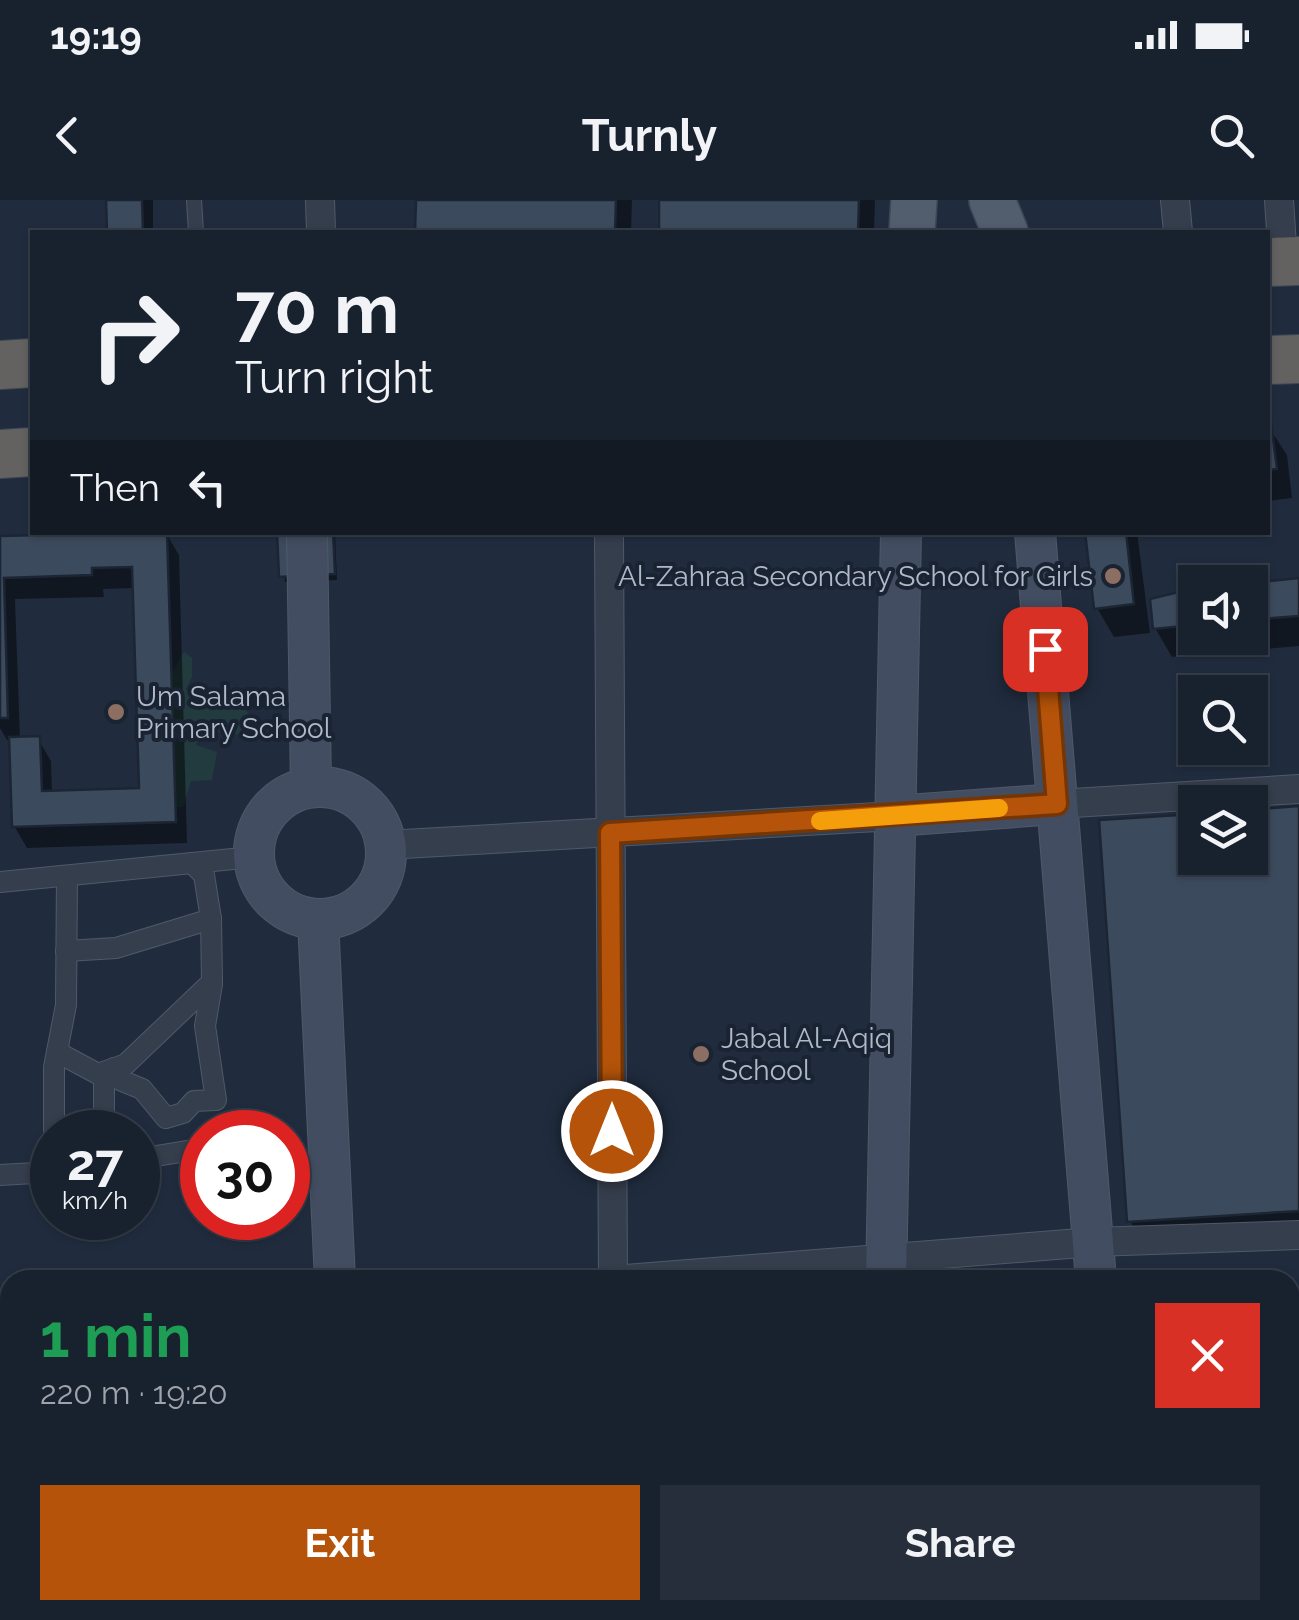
<!DOCTYPE html>
<html lang="en">
<head>
<meta charset="utf-8">
<style>
  :root { --surface:#18212e; --page:#252e3a; --text:#f1f3f6; --muted:#9fa3aa; --line:#363e4a; --accent:#b45309 }
  body { margin:0; font-family:Raleway,sans-serif; background:var(--page); color:var(--text); height:100vh; display:flex; flex-direction:column; font-size:38px; white-space:nowrap }
  * { box-sizing:border-box; margin:0 }
  p { font-size:32px; color:var(--muted) }
  .icon { flex:none; width:55px; height:55px; fill:none; stroke:currentColor; stroke-width:2; stroke-linecap:round; stroke-linejoin:round }
  .map { position:relative; flex:1; overflow:hidden }
  .side { position:absolute; left:0px; top:1070px; width:1300px; height:350px; display:flex; flex-direction:column; background:var(--surface); border-radius:30px 30px 0 0; box-shadow:0 2px 8px #0004,0 0 0 2px var(--line) }
  .side>* { flex:none }
  .top-card { position:absolute; left:30px; top:30px; width:1240px; height:305px; border-radius:0px; box-shadow:0 2px 8px #0004,0 0 0 2px var(--line); background:#18212e; color:var(--text); overflow:hidden }
  .tools { position:absolute; left:1178px; top:365px; display:grid; gap:20px }
  .tools a { display:grid; place-items:center; width:90px; height:90px; border-radius:0px; background:var(--surface); box-shadow:0 2px 8px #0004,0 0 0 2px var(--line); font-size:50px }
  .speed { position:absolute; left:30px; top:910px; display:flex; gap:20px; font-size:50px; font-weight:700; text-align:center }
  .speed>* { display:grid; place-content:center; width:130px; height:130px; border-radius:50%; background:var(--surface); box-shadow:0 2px 8px #0004,0 0 0 2px var(--line); line-height:1 }
  .speed small { font-size:25px; font-weight:400 }
  .speed .limit { border:15px solid #d22; background:#fff; color:#111 }
  .pin { position:absolute; display:grid; place-items:center; width:85px; height:85px; color:#fff; margin:-42px; border-radius:20px; box-shadow:0 5px 15px #0006 }
  .me { position:absolute; width:110px; margin:-55px; rotate:0deg; stroke-linejoin:round; filter:drop-shadow(0 0 8px #0008) }
  .turn { display:flex; align-items:center; gap:35px; height:210px; padding:0 40px; font-size:45px }
  .turn .icon { width:130px; height:130px; stroke-width:2.5 }
  .turn b { display:block; font-size:70px; line-height:85px }
  .then { display:flex; align-items:center; height:95px; padding:0 40px; background:#0003; gap:20px; font-size:38px }
  .round { display:grid; place-items:center; flex:none; width:105px; height:105px; border-radius:0px; background:var(--page) }
  .overview { display:flex; align-items:center; justify-content:space-between; height:170px; padding:0 40px }
  h1 { font-size:60px; font-weight:700; line-height:75px; color:#1e9e55 }
  .button { display:flex; gap:20px; margin-top:auto; padding:20px 40px }
  .button a { flex:1; height:115px; border-radius:0px; background:var(--accent); color:#fff; font-size:40px; font-weight:700; line-height:115px; text-align:center }
  .button a+a { background:var(--page); color:var(--text) }
  .status { display:flex; justify-content:space-between; align-items:center; height:70px; padding:0 50px; background:var(--surface); direction:ltr }
  .status svg { height:28px; fill:currentColor }
  header { display:flex; justify-content:space-between; align-items:center; height:130px; padding:0 40px; background:var(--surface); font-size:45px; font-weight:700 }
  .map>svg:first-child { display:block }
</style>
</head>
<body>
<div class="status"><b>19:19</b><svg viewBox="0 0 49 12"><path d="M0 12V9h3v3zM5 12V6h3v6zM10 12V3h3v9zM15 12V0h3v12zM26 1h20v11H26zM47 4h2v5h-2z"/></svg></div>
<header><svg class="icon" aria-label="back" viewBox="0 0 24 24"><path d="M15 5l-7 7 7 7"/></svg>Turnly<svg class="icon" aria-label="search" viewBox="0 0 24 24"><circle cx="10" cy="10" r="6"/><path d="M15 15l6 6"/></svg></header>
<div class="map">
<svg width="1299" height="1420" viewBox="0 0 1299 1420">
  <rect width="100%" height="100%" fill="#202c3e"/>
  <polygon fill="#223b3e" points="184,452 192,458 192,477 186,489 196,501 206,502 233,492 251,517 238,535 224,530 208,539 201,535 196,545 217,552 212,580 191,581 183,607 176,607 174,540 185,543 187,536 173,524 172,473"/>
  <g fill="#0007" fill-rule="evenodd">
    <rect x="109" y="0" width="44" height="32"/>
    <polygon points="418,0 632,0 631,32 418,32"/>
    <polygon points="662,0 875,0 874,32 662,32"/>
    <polygon points="1268,226 1287,255 1292,298 1268,301"/>
    <polygon points="279,332 335,332 337,380 285,382"/>
    <polygon points="1089,332 1137,332 1150,433 1114,437 1097,408"/>
    <path d="M166,333l13,22 8,288 -160,5 -13,-22 -2,-86h-5l-7,-12v-189zM135,388l6,202 -89,3 -1,-32 -13,-22h-18l-5,-140 89,-2 -1,-8z"/>
    <polygon points="1299,380 1299,446 1172,457 1155,428 1177,399 1176,392 1195,391 1195,438 1250,438 1250,385"/>
    <polygon points="1299,609 1299,1041 1147,1051 1130,1021 1195,616 1195,658 1250,658 1250,612"/>
  </g>
  <g fill="#3c4a5d" stroke="#1c2534" stroke-width="2.5">
    <polygon points="106,0 142,0 143,32 107,32"/>
    <polygon points="416,0 616,0 615,32 415,32"/>
    <polygon points="659,0 859,0 858,32 659,31"/>
    <polygon points="1271,223 1277,269 1268,270 1268,224"/>
    <polygon points="167,332 176,622 12,627 9,537 40,536 42,591 139,588 132,367 92,368 92,375 4,378 8,518 0,518 0,336"/>
    <polygon points="277,332 333,332 335,374 279,377"/>
    <polygon points="1085,332 1126,332 1134,404 1094,409"/>
    <polygon points="1299,378 1299,416 1250,420 1250,383"/>
    <polygon points="1195,388 1195,425 1153,429 1150,399"/>
    <polygon points="1299,606 1299,1011 1127,1022 1099,620 1195,614 1195,658 1250,658 1250,610"/>
  </g>
  <g fill="none" stroke-linecap="round" stroke-linejoin="round">
    <g stroke="#505968" stroke-width="16">
      <g id="service">
        <polyline points="194,0 196,32"/>
        <polyline points="1290,1355 1299,1339"/>
      </g>
    </g>
    <g stroke="#505968" stroke-width="22">
      <g id="pedestrian">
        <polyline points="0,682 253,657"/>
        <polyline points="66,751 116,748 211,719 204,675 192,663"/>
        <polyline points="57,852 98,874 126,864 212,782 211,719"/>
        <polyline points="114,868 120,880 142,889 166,918 183,913 194,901 216,900 205,826 212,784"/>
        <polyline points="54,932 54,867 66,805 67,676"/>
        <polyline points="104,932 104,872"/>
        <polyline points="138,959 199,949"/>
        <polyline points="0,975 52,972"/>
      </g>
    </g>
    <g stroke="#505968" stroke-width="30">
      <g id="minor">
        <polyline points="320,0 321,32"/>
        <polyline points="1175,0 1178,32"/>
        <polyline points="1279,0 1283,61"/>
        <polyline points="609,332 613,1080"/>
        <polyline points="1057,604 1299,589"/>
        <polyline points="386,645 895,616"/>
        <polyline points="613,1080 1093,1042 1299,1035"/>
        <polyline points="614,1410 614,1420"/>
      </g>
    </g>
    <g stroke="#505968" stroke-width="42">
      <g id="secondary">
        <polyline points="307,332 311,587"/>
        <polyline points="1035,332 1096,1080"/>
        <circle cx="320" cy="653" r="66"/>
        <polyline points="895,616 1057,604"/>
        <polyline points="318,720 335,1080"/>
        <polyline points="886,1080 901,332"/>
        <polyline points="345,1410 345,1420"/>
        <polyline points="1123,1410 1123,1420"/>
        <polyline points="879,1420 879,1410"/>
      </g>
    </g>
    <g stroke="#3e4756" stroke-width="48">
      <g id="primary">
        <polyline points="992,0 1005,32"/>
        <polyline points="912,32 914,0"/>
      </g>
    </g>
    <g stroke="#3d4655" stroke-width="50">
      <g id="trunk">
        <polyline points="1268,62 1299,61"/>
        <polyline points="1268,160 1299,159"/>
        <polyline points="0,165 32,163"/>
        <polyline points="0,254 32,252"/>
      </g>
    </g>
    <use href="#service" stroke="#353e4d" stroke-width="14"/>
    <use href="#pedestrian" stroke="#353e4d" stroke-width="20"/>
    <use href="#minor" stroke="#353e4d" stroke-width="28"/>
    <use href="#secondary" stroke="#424d61" stroke-width="40"/>
    <use href="#primary" stroke="#525d6e" stroke-width="45"/>
    <use href="#trunk" stroke="#636260" stroke-width="48"/>
  </g>
  <g fill="none" stroke-linecap="round" stroke-linejoin="round">
    <g stroke="#753606" stroke-width="25">
      <polyline id="route" points="612,931 610,633 1057,604 1045,449"/>
    </g>
    <use href="#route" stroke="#b45309" stroke-width="18"/>
    <polyline stroke="#f59e0b" stroke-width="18" points="820,621 999,608"/>
  </g>
  <g fill="#8d6e63" stroke="#1a2332" stroke-width="4">
    <circle cx="1113" cy="376" r="10"/>
    <circle cx="116" cy="512" r="10"/>
    <circle cx="701" cy="854" r="10"/>
  </g>
  <g text-anchor="middle" dominant-baseline="central" stroke-width="8" stroke-linejoin="round" paint-order="stroke">
    <g font-size="28" fill="#b0b9c9" stroke="#1a2332" text-anchor="start">
      <text x="1093" y="376" text-anchor="end">Al-Zahraa Secondary School for Girls</text>
      <text x="136" y="496">Um Salama<tspan x="136" dy="32">Primary School</tspan></text>
      <text x="721" y="838">Jabal Al-Aqiq<tspan x="721" dy="32">School</tspan></text>
    </g>
  </g>
</svg>
<div class="tools">
<a><svg class="icon" aria-label="sound" viewBox="0 0 24 24"><path d="M4 9h4l5-4v14l-5-4H4zM17 9q2 3 0 6"/></svg></a>
<a><svg class="icon" aria-label="search" viewBox="0 0 24 24"><circle cx="10" cy="10" r="6"/><path d="M15 15l6 6"/></svg></a>
<a><svg class="icon" aria-label="layers" viewBox="0 0 24 24"><path d="M12 4l9 5-9 5-9-5zM3 14l9 5 9-5"/></svg></a>
</div>
<div class="speed"><div>27<small>km/h</small></div><div class="limit">30</div></div>
<div class="pin" style="left:1045px;top:449px;background:#d93025"><svg class="icon" aria-label="arrive" viewBox="0 0 24 24"><path d="M6 21V4h12l-3 4 3 4H6"/></svg></div>
<svg class="me" style="left:612px;top:931px" viewBox="-20 -20 40 40"><circle r="17" fill="#b45309" stroke="#fff" stroke-width="3"/><path d="M0-11L8 9 0 5-8 9z" fill="#fff"/></svg>
<div class="top-card">
<div class="turn"><svg class="icon" aria-label="right" viewBox="0 0 24 24"><path d="M7 20v-9h11M14 6l5 5-5 5"/></svg><div><b>70 m</b>Turn right</div></div>
<div class="then">Then<svg class="icon" aria-label="left" viewBox="0 0 24 24"><path d="M17 20v-9H6M10 6l-5 5 5 5"/></svg></div>
</div>
<section class="side">
<div class="overview"><div><h1>1 min</h1><p>220 m · 19:20</p></div><a class="round" style="background:#d93025;color:#fff"><svg class="icon" aria-label="close" viewBox="0 0 24 24"><path d="M6 6l12 12M18 6L6 18"/></svg></a></div>
<div class="button"><a>Exit</a><a>Share</a></div>
</section>
</div>
</body>
</html>
